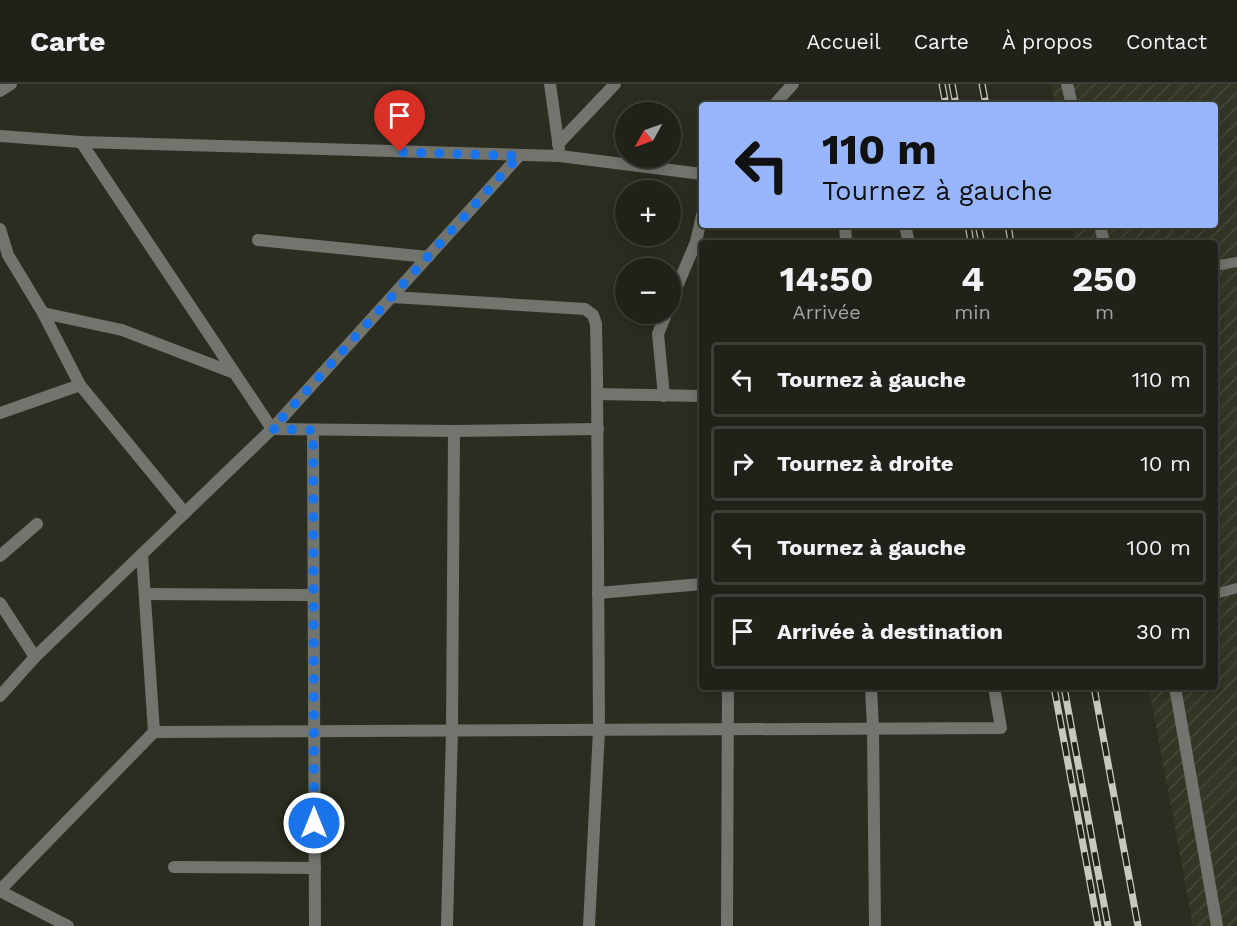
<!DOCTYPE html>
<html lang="fr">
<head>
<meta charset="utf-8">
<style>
  :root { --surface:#202219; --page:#2d2f26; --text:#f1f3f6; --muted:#a2a4a2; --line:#3d3f38 }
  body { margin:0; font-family:"Work Sans",sans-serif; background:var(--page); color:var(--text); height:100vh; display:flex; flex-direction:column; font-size:22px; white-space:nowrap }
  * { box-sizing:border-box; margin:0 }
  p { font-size:20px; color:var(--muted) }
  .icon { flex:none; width:33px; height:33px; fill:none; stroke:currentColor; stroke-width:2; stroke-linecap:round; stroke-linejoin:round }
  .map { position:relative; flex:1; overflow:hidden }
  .drawer { position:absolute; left:699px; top:156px; width:519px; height:450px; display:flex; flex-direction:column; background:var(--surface); border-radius:6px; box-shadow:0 3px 15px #0003,0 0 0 2px var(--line) }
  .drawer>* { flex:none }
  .banner { position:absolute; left:699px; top:18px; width:519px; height:126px; border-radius:6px; box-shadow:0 3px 15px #0003,0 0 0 2px var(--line); background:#97b6fd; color:#111; overflow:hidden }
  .needle { width:39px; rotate:230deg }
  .fabs { position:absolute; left:615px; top:18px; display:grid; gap:12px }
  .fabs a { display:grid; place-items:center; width:66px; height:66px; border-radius:50%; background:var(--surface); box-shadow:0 3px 15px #0003,0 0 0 2px var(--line); font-size:30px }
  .pin { position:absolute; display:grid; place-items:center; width:51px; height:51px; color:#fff; margin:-62px -26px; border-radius:50% 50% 50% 0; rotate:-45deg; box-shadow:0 0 6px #0007 }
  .pin .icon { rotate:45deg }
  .me { position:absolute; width:66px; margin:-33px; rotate:0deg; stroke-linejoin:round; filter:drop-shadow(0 0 4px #0008) }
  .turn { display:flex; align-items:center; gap:21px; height:126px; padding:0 24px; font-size:27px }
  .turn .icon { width:78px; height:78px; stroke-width:2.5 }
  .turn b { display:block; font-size:42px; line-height:51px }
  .eta { display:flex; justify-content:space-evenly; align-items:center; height:102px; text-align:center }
  .eta b { font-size:36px; font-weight:700; line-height:42px }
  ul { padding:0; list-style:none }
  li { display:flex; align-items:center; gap:18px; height:75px; margin:0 12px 9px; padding:0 12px; border:3px solid var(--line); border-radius:6px }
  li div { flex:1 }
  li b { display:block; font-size:22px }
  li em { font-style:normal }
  header { display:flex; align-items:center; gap:36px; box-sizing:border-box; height:84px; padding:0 30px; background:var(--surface); border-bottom:2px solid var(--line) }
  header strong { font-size:28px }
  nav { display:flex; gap:33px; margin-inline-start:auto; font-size:21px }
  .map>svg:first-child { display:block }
</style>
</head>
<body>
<header>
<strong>Carte</strong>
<nav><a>Accueil</a><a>Carte</a><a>À propos</a><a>Contact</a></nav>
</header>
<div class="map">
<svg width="1237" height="842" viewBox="0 0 1237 842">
  <defs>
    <pattern id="industrial-furrows" width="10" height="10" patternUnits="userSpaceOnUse" patternTransform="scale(1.5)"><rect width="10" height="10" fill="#333625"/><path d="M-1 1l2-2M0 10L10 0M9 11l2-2" fill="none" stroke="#474a3a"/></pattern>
  </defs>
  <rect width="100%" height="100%" fill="#2b2d21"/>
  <polygon fill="url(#industrial-furrows)" points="1051,0 1237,0 1237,842 1193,842 1149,604 1138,606 1138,603 1215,603 1215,159 1074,159 1072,141 1215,141 1215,21 1055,21"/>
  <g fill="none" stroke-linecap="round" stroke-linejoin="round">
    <g stroke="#72746e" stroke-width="10">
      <polyline points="1215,182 1237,178"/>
      <polyline points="1215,510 1237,504"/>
    </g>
    <g stroke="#72746e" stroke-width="12">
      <polyline points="550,0 559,64"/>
      <polyline points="1067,0 1072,21"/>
      <polyline points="0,7 11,0"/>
      <polyline points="774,21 793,0"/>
      <polyline points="0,52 81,58 560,72 702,90"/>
      <polyline points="81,58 272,345"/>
      <polyline points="558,60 615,0"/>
      <polyline points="845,141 846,159"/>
      <polyline points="905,141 909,159"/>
      <polyline points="1100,141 1104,159"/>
      <polyline points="0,145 8,171 43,229 80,301 185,429"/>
      <polyline points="258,156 428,173"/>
      <polyline points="392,213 585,225 593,231 596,240 597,291 599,646 589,842"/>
      <polyline points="670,219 696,158 702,131"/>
      <polyline points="43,229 122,246 234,289"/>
      <polyline points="597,310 702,312"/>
      <polyline points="664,312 658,250 666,230"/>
      <polyline points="0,329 80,301"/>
      <polyline points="272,345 454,347 598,345"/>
      <polyline points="313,346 315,842"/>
      <polyline points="142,470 154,648"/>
      <polyline points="0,472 37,440"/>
      <polyline points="598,509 702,500"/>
      <polyline points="145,510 313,511"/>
      <polyline points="0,519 35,573"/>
      <polyline points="871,603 873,644 875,842"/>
      <polyline points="1175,603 1217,842"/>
      <polyline points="0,612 35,573 272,345 519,72"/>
      <polyline points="174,783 315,784"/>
      <polyline points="0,806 154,648 1001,644 994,603"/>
      <polyline points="0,807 68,842"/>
      <polyline points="447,842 452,646 454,347"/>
      <polyline points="727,842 728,603"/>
    </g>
    <g stroke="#c7c9c0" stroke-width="7">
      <g id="rail">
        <polyline points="942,0 946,21"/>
        <polyline points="952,0 956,21"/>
        <polyline points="982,0 986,21"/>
        <polyline points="968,141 971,159"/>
        <polyline points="978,141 982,159"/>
        <polyline points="1008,141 1011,159"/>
        <polyline points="1054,603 1098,842"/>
        <polyline points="1064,603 1108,842"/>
        <polyline points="1094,603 1138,842"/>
      </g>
    </g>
    <use href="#rail" stroke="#212318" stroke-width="4.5" stroke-dasharray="14" stroke-linecap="butt"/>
  </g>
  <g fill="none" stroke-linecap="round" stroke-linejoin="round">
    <polyline stroke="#1a73e8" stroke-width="10" stroke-dasharray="0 18" points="314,739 313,346 272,345 519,72 400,68"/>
  </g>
</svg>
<div class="fabs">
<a><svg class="needle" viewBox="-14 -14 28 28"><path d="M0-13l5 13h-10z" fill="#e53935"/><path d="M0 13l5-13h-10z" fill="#a2a4a2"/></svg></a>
<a>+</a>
<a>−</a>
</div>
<div class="pin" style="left:400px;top:68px;background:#d93025"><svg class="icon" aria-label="arrive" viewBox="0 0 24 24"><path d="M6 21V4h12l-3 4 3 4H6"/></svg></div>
<svg class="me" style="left:314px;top:739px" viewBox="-20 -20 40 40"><circle r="17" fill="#1a73e8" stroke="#fff" stroke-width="3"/><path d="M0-11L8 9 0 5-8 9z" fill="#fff"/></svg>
<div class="banner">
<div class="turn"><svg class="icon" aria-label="left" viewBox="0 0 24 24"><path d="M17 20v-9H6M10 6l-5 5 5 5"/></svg><div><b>110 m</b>Tournez à gauche</div></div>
</div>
<section class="drawer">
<div class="eta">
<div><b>14:50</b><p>Arrivée</p></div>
<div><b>4</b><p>min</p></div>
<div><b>250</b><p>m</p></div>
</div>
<ul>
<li><svg class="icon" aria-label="left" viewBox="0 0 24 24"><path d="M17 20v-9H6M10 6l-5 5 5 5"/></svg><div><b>Tournez à gauche</b></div><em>110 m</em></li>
<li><svg class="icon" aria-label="right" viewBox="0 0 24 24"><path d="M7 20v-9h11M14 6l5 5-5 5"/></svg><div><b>Tournez à droite</b></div><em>10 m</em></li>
<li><svg class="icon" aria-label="left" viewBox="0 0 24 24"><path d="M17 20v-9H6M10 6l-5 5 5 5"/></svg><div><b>Tournez à gauche</b></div><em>100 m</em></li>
<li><svg class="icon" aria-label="arrive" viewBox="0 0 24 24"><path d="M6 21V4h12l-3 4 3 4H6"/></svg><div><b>Arrivée à destination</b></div><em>30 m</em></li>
</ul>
</section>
</div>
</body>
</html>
